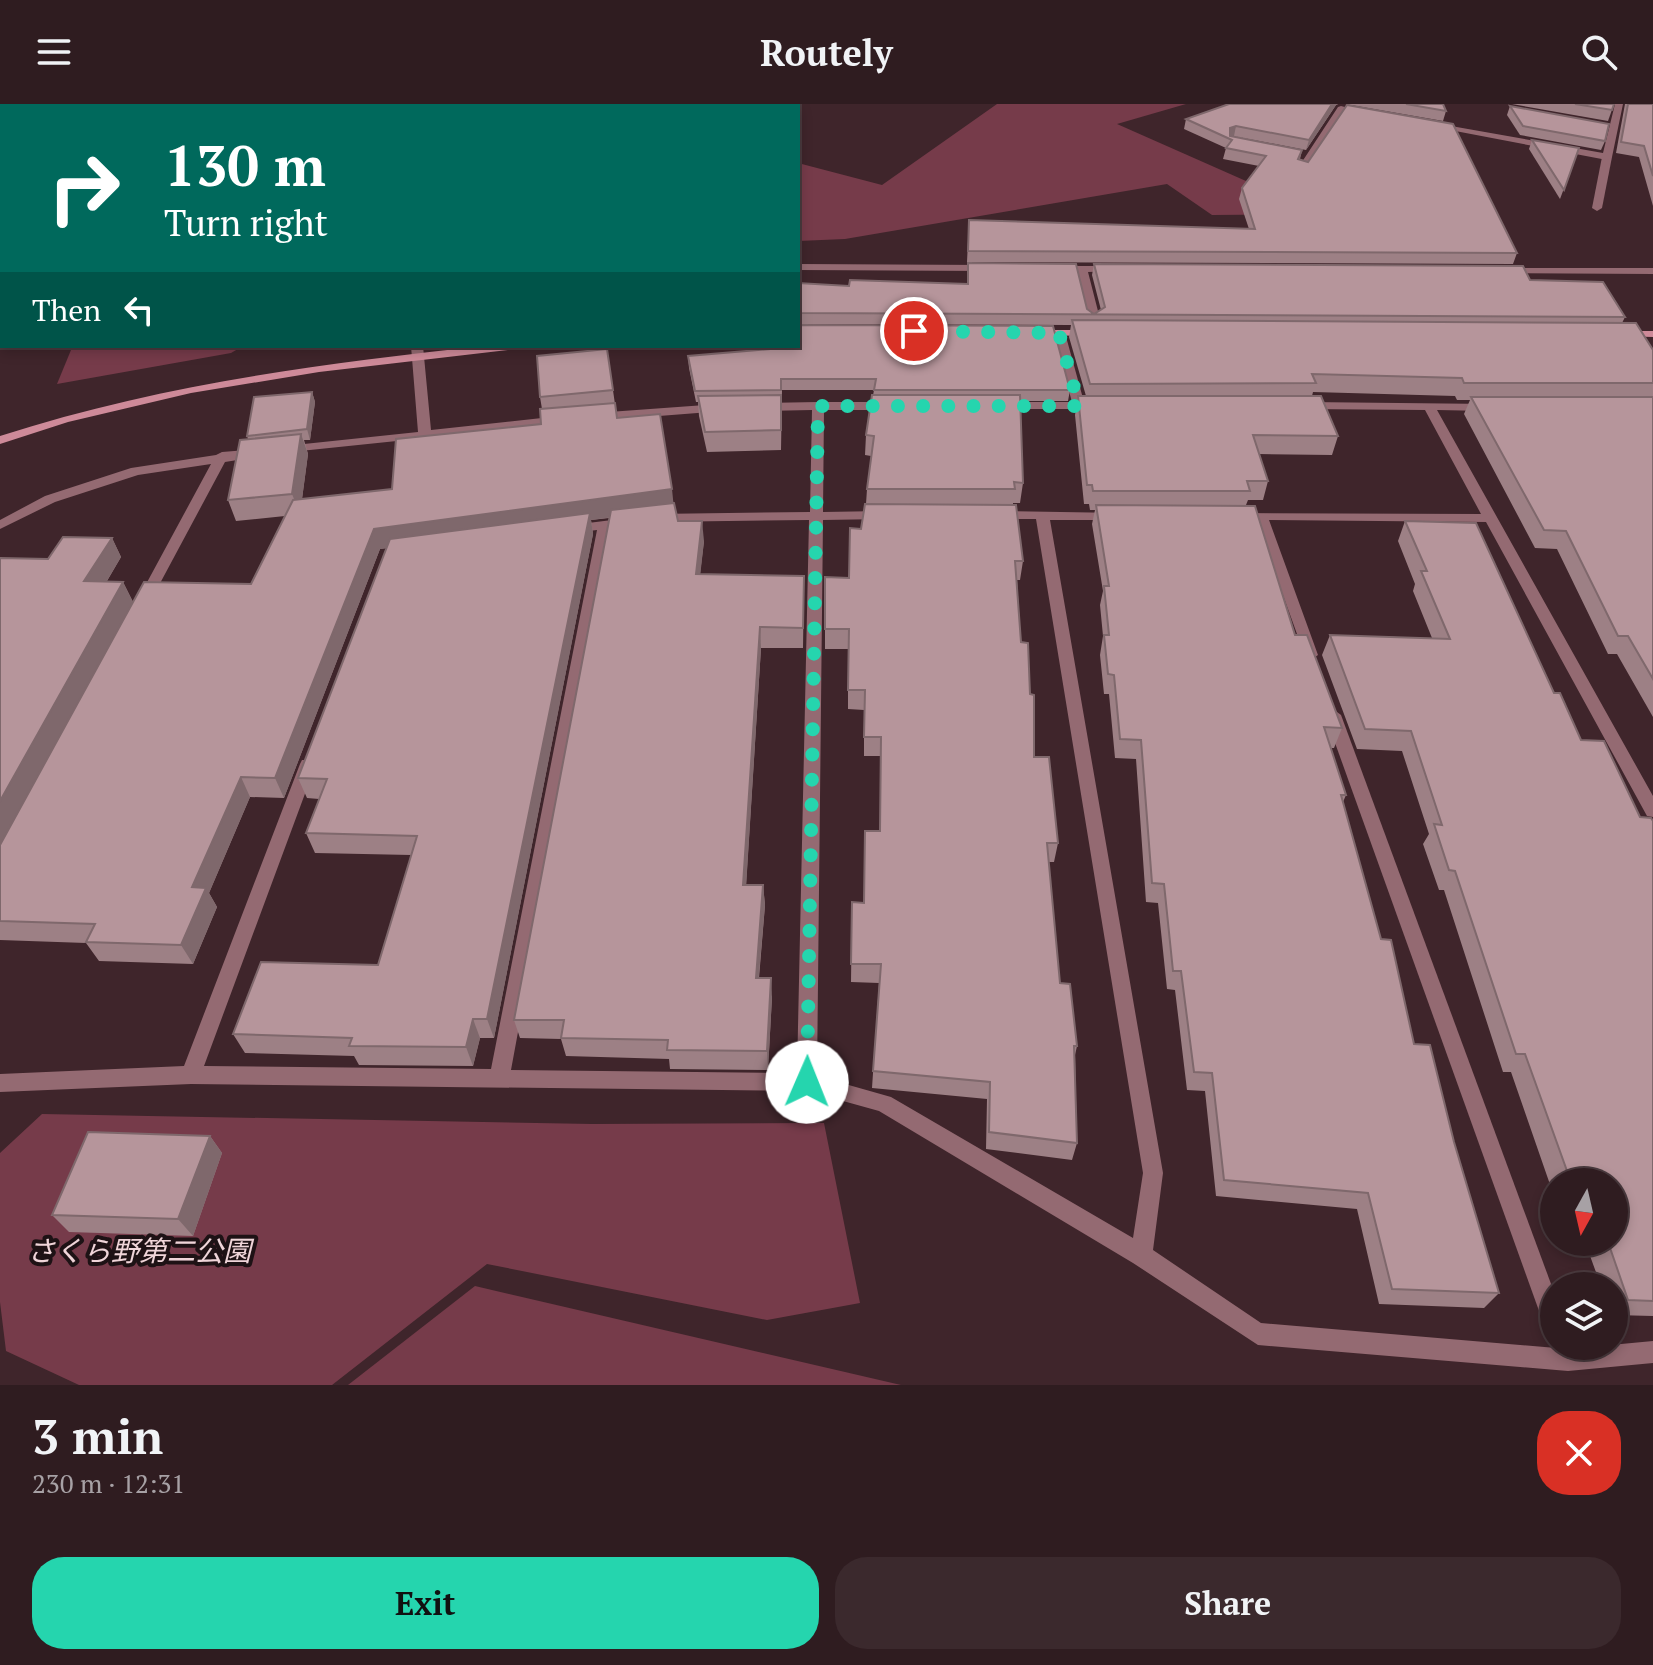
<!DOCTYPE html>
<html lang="en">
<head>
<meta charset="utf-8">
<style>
  :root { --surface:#2f1c20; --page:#3b292d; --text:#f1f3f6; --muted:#a7a1a5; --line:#4a3a3e; --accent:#25d5ae }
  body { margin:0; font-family:"PT Serif","Noto Sans JP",serif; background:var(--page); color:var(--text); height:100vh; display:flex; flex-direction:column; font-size:30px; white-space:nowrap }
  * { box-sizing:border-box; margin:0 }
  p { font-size:26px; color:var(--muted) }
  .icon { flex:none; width:44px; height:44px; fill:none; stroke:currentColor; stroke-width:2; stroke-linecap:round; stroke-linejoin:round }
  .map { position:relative; height:1281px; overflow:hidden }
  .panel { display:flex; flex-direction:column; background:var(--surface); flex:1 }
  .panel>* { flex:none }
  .banner { position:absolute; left:0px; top:0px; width:800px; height:244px; box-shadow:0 4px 12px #0003,0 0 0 2px var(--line); background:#00695c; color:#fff; overflow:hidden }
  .needle { width:52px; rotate:188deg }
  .tools { position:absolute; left:1540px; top:1064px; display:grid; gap:16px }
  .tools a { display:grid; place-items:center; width:88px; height:88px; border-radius:50%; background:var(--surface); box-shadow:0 4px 12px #0003,0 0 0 2px var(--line); font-size:40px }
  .pin { position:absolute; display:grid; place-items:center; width:68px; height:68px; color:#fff; margin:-34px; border:4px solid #fff; border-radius:50%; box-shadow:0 2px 8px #0007 }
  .me { position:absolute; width:88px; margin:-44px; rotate:1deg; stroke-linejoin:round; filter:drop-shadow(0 0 6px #0008) }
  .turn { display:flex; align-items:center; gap:28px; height:168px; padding:0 32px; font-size:36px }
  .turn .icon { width:104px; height:104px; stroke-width:2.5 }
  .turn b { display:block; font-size:56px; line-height:68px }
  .then { display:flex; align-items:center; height:76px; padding:0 32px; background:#0003; gap:16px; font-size:30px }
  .round { display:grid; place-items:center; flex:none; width:84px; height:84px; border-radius:32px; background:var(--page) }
  .overview { display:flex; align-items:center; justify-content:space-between; height:136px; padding:0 32px }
  h1 { font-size:48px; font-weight:800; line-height:60px }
  .button { display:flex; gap:16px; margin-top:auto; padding:16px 32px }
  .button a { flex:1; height:92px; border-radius:32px; background:var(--accent); color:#111; font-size:32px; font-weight:800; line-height:92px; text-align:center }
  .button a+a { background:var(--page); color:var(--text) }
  header { display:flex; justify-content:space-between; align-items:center; height:104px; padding:0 32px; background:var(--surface); font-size:36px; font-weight:800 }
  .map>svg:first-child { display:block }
</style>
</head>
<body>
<header><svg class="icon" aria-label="menu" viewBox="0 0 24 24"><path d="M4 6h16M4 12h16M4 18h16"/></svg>Routely<svg class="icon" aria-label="search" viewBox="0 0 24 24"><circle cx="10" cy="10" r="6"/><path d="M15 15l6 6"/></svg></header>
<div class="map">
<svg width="1653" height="1281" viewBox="0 0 1653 1281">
  <rect width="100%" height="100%" fill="#3f252b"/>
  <g fill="#763b4a">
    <polygon points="0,0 259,0 266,2 2,2 2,80"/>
    <polygon points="997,0 1186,0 1117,20 1321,110 1212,111 1167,80 845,135 798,137 798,59 882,81"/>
    <polygon points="82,242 243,242 231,249 57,280 71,246"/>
    <polygon points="42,1010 592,1020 824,1019 860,1199 767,1216 487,1160 332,1281 79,1281 6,1247 0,1198 0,1049"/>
    <polygon points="475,1182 901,1281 348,1281"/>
  </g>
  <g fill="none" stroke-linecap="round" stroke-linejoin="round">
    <polygon fill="#946a72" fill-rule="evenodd" points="1607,50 1612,53 1602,104 1597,107 1592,104 1602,53"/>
    <g fill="#946a72" fill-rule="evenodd">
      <polygon points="1615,0 1623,0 1612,53 1607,56 1429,22 1434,19 1603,49"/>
      <polygon points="1341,2 1368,9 1364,12 1343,8 1306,66 1300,66 1298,64 1338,3"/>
      <polygon points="798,160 987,161 992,164 987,167 798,166"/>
      <polygon points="1111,162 1116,165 1115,167 1088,168 1100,215 1090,217 1077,168 1059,168 1054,165 1059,162"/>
      <polygon points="1507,164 1653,164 1653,170 1503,169 1503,165"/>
      <polygon points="1059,226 1065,229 1084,298 1099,299 1099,305 995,305 995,299 999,298 1072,298 1053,229"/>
      <polygon points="411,242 423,242 431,326 560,312 566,316 560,320 281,349 281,343 285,342 418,328"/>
      <polygon points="818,298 891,298 897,302 891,306 824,306 823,408 884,407 891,411 884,415 823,416 817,972 891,993 1133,1134 1143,1069 1036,415 995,415 988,411 995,407 1121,409 1121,415 1116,416 1050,416 1163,1069 1153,1146 1261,1219 1568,1245 1653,1237 1653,1259 1568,1267 1258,1241 1133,1159 879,1007 807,987 191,980 0,988 0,970 184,962 300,660 302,656 314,656 316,660 204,962 491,965 597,426 572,429 565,425 572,421 628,414 633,415 633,421 611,424 511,966 797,969 809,416 655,418 648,414 655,410 810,408 812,306 763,307 757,303 763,299"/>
      <polygon points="1307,298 1491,300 1491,306 1487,307 1437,306 1653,692 1653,713 1647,712 1486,418 1269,416 1318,551 1311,556 1306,555 1256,416 1234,415 1234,409 1481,410 1425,306 1303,305 1301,302"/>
      <polygon points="719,300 725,304 723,307 595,317 589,313 595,309"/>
      <polygon points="258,345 264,349 263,352 225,358 150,498 140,498 138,495 211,360 138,371 55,398 0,425 0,416 45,392 131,364 216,351 222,348"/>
      <polygon points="1333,605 1341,611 1554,1188 1554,1229 1546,1226 1543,1218 1325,611"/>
    </g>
    <g fill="#ce8a99" fill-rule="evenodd">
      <polygon points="1035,226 1091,226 1097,229 1091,232 1031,231 1029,229"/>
      <polygon points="1623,227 1653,227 1653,233 1619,232 1619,228"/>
      <path d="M483,242h39l-6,3 -197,23 -128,21 -123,29 -68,22v-8c159,-51 318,-72 483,-90z"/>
    </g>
  </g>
  <g fill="#9d8085">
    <polygon points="1229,0 1338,0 1336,1 1306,46 1233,32 1302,46 1300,55 1517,149 1513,160 967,158 969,116 1249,125 1239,95 1242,84 1259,62 1223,55 1226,44 1184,25 1186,15"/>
    <polygon points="1345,0 1443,0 1446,7 1443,17"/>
    <polygon points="1512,0 1614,0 1608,17"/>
    <polygon points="1625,0 1653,0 1653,102 1639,53 1616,49"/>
    <polygon points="1510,2 1605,37 1601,46 1520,31 1507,11"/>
    <polygon points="1532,36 1579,44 1560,95 1529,45"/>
    <polygon points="968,159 1087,205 1094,210 1101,206 1092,171 1094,160 1530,176 1625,213 1622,219 1653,246 1653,613 1617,550 1608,550 1557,445 1535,444 1464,310 1470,296 1457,296 1455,292 1313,288 1312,292 1338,332 1332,351 1259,350 1268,377 1263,396 1248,396 1246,401 1295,531 1342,624 1334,644 1330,644 1346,691 1343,698 1381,835 1414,940 1454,1038 1499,1189 1484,1204 1379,1200 1357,1105 1216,1092 1205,987 1187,986 1175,886 1167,885 1158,799 1146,798 1136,655 1115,654 1109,590 1104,590 1100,551 1103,532 1100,501 1103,487 1092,420 1095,406 1090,406 1089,400 1084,400 1075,311 1078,292 1086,292 1069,233 1071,221 798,220 798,179 849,182 967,180"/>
    <polygon points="607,245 617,314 674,399 678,417 704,437 700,470 804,472 803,544 761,544 746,781 763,781 765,801 759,874 772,893 768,966 670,965 669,955 566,952 561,935 520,934 514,916 609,414 591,416 593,430 494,934 480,934 473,962 359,961 354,952 245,949 233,930 378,861 411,751 315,749 306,729 319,695 307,694 298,674 387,444 380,445 284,694 250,693 209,789 217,803 193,860 99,857 86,839 0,836 0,454 48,455 112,434 121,453 107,477 123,478 133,498 51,647 251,480 285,412 236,417 228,396 248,335 247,332 312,288 315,298 310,336 304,336 308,350 302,395 392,385 541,320 542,305 540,293"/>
    <polygon points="770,245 1070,286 1068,297 1020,297 1023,379 1020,399 1013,399 1013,401 1023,457 1020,476 1017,476 1021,538 1030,590 1034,653 1058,739 1054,758 1048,758 1060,879 1077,942 1075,951 1077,1039 1072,1056 986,1045 987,995 872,984 879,879 851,878 852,798 864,799 880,727 880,652 864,652 864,606 848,605 848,545 825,545 825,525 849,474 861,425 866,400 867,385 871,352 865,351 866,331 874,286 782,286 781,346 707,348 699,312 698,298 696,298 689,264 688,252"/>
    <polygon points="1405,417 1554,589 1581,636 1640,713 1653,717 1653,1212 1614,1211 1614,1182 1601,1182 1585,1138 1614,1138 1614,1078 1554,1078 1554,1092 1511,968 1503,968 1444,786 1439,786 1423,740 1429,730 1402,647 1357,645 1322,551 1330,531 1432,534 1413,487 1415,480 1398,437"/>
    <polygon points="210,1032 222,1049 193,1132 69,1128 52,1111"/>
  </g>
  <g fill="#7f686c">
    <polygon points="1332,0 1338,0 1336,1 1306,46 1309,36"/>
    <polygon points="1236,22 1234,32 1228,34 1230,24"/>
    <polygon points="2,133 2,164 0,165 0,134"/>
    <polygon points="2,208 2,240 0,241 0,209"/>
    <polygon points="312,288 315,298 310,336 307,325"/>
    <polygon points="301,330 308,350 300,410 292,390"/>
    <polygon points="672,385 674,405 591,416 593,430 494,934 487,915 588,417 380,445 284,694 275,674 374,425"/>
    <polygon points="702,417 704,437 698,491 696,470"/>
    <polygon points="112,434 121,453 95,497 84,477"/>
    <polygon points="123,478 133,498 0,742 0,697"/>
    <polygon points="760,523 761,544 745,800 743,781"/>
    <polygon points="241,673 250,693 209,789 217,803 193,860 181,841 192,783"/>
    <polygon points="763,781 765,801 757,893 756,874"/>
    <polygon points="771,874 772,893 768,966 767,947"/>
    <polygon points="473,915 480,934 473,962 466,943"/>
    <polygon points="210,1032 222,1049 193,1132 178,1115"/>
  </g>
  <g fill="#b6959b" stroke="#7f686c" stroke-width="2">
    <polygon points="1229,0 1332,0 1309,36 1236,22 1230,24 1230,32 1302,46 1298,55 1308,58 1347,1 1453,20 1517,149 968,147 969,116 1255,125 1242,84 1266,52 1226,44 1232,36 1186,15"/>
    <polygon points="1406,0 1443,0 1446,7"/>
    <polygon points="1575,0 1614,0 1612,6"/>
    <polygon points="1628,0 1653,0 1653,72 1644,42 1621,38"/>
    <polygon points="1510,2 1609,20 1605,37 1523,22"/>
    <polygon points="1532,36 1579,44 1564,86"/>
    <polygon points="0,71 2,71 2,133 0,134"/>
    <polygon points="968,159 1076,160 1087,205 1094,210 1105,203 1094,160 1523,162 1530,176 1603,178 1625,213 798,209 798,179 849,182 850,176 968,180"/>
    <polygon points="0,183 2,184 2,208 0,209"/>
    <polygon points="1072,216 1636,219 1653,246 1653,279 1464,279 1462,274 1312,270 1316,279 1090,280"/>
    <polygon points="798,221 1053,222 1070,286 874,286 876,275 781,275 781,286 695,287 688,252 770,245 771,242 798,242"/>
    <polygon points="607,245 613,286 540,293 537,252"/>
    <polygon points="312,288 307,325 247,332 254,293"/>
    <polygon points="781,291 781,326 705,328 698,292"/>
    <polygon points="872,291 1020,291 1023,379 1014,378 1015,385 867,385 874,332 866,331"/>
    <polygon points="1078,292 1321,292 1338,332 1253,331 1268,377 1247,377 1250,387 1093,387 1092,381 1087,381"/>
    <polygon points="1471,293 1653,293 1653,575 1628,532 1618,532 1566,427 1544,426"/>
    <polygon points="615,299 617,314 660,310 672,385 374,425 275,674 241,673 192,783 206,784 181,841 86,838 95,820 0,817 0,741 144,478 251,480 293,396 392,385 396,335 541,320 540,305"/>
    <polygon points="301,330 292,390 228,396 240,336"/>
    <polygon points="674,399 678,417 702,417 696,470 804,472 803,524 760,523 743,781 763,781 756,874 771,874 767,947 667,946 668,936 561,934 564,916 514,916 611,406"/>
    <polygon points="865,400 1016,401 1023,457 1015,457 1021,538 1028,539 1030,590 1034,591 1034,653 1049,653 1058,739 1047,739 1060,879 1070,880 1077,942 1074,942 1077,1039 989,1028 990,978 873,967 881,860 851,860 852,798 864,799 865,727 880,727 881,633 864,633 865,586 848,586 849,525 825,525 825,473 849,474 850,424 861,425"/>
    <polygon points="1096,401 1255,402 1295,531 1307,531 1342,624 1324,623 1346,691 1341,691 1381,835 1391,836 1414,940 1430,941 1454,1038 1499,1189 1392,1185 1368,1089 1224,1076 1212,969 1194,968 1181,867 1173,867 1164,780 1152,779 1141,636 1120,635 1114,571 1108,570 1104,531 1109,531 1104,482 1109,482"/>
    <polygon points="590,409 487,915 473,915 466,943 349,942 352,934 233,930 261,858 378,861 417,732 306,729 327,675 298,674 390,435"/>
    <polygon points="1405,417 1476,419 1554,589 1560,589 1581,636 1604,637 1640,713 1651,714 1653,717 1653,1197 1628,1196 1608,1138 1614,1138 1614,1078 1571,1078 1525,950 1516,950 1455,767 1449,766 1434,720 1442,721 1411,627 1365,625 1330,531 1450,535 1421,467 1427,467"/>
    <polygon points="63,433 112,434 84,477 123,478 0,697 0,454 48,455"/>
    <polygon points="88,1028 210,1032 178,1115 52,1111"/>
  </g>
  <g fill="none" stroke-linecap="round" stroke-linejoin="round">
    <polyline stroke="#25d5ae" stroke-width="14" stroke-dasharray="0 25.2" points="807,978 818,302 1079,302 1059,229 914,227"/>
  </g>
  <g text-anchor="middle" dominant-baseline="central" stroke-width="8" stroke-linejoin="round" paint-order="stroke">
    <g font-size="28" font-style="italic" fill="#f0d5d9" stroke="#1e1215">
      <text x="139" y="1146">さくら野第二公園</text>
    </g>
  </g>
</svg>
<div class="tools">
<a><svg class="needle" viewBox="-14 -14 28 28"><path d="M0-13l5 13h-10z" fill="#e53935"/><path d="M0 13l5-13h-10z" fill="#a7a1a5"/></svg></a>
<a><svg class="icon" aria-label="layers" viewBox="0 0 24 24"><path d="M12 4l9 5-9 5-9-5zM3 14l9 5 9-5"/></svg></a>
</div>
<div class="pin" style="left:914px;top:227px;background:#d93025"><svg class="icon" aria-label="arrive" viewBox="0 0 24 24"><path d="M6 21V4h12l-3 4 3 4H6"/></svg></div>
<svg class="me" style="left:807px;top:978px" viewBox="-20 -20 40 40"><circle r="19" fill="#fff"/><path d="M0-13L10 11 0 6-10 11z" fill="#25d5ae"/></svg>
<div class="banner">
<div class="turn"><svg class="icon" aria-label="right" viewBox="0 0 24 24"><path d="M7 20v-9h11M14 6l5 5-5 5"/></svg><div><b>130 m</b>Turn right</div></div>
<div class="then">Then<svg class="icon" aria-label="left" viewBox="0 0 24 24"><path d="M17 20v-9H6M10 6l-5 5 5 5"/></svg></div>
</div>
</div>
<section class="panel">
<div class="overview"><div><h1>3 min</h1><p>230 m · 12:31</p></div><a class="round" style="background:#d93025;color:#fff"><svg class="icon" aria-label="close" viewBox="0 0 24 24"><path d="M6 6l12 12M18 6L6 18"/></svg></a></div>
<div class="button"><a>Exit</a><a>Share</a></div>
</section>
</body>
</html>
